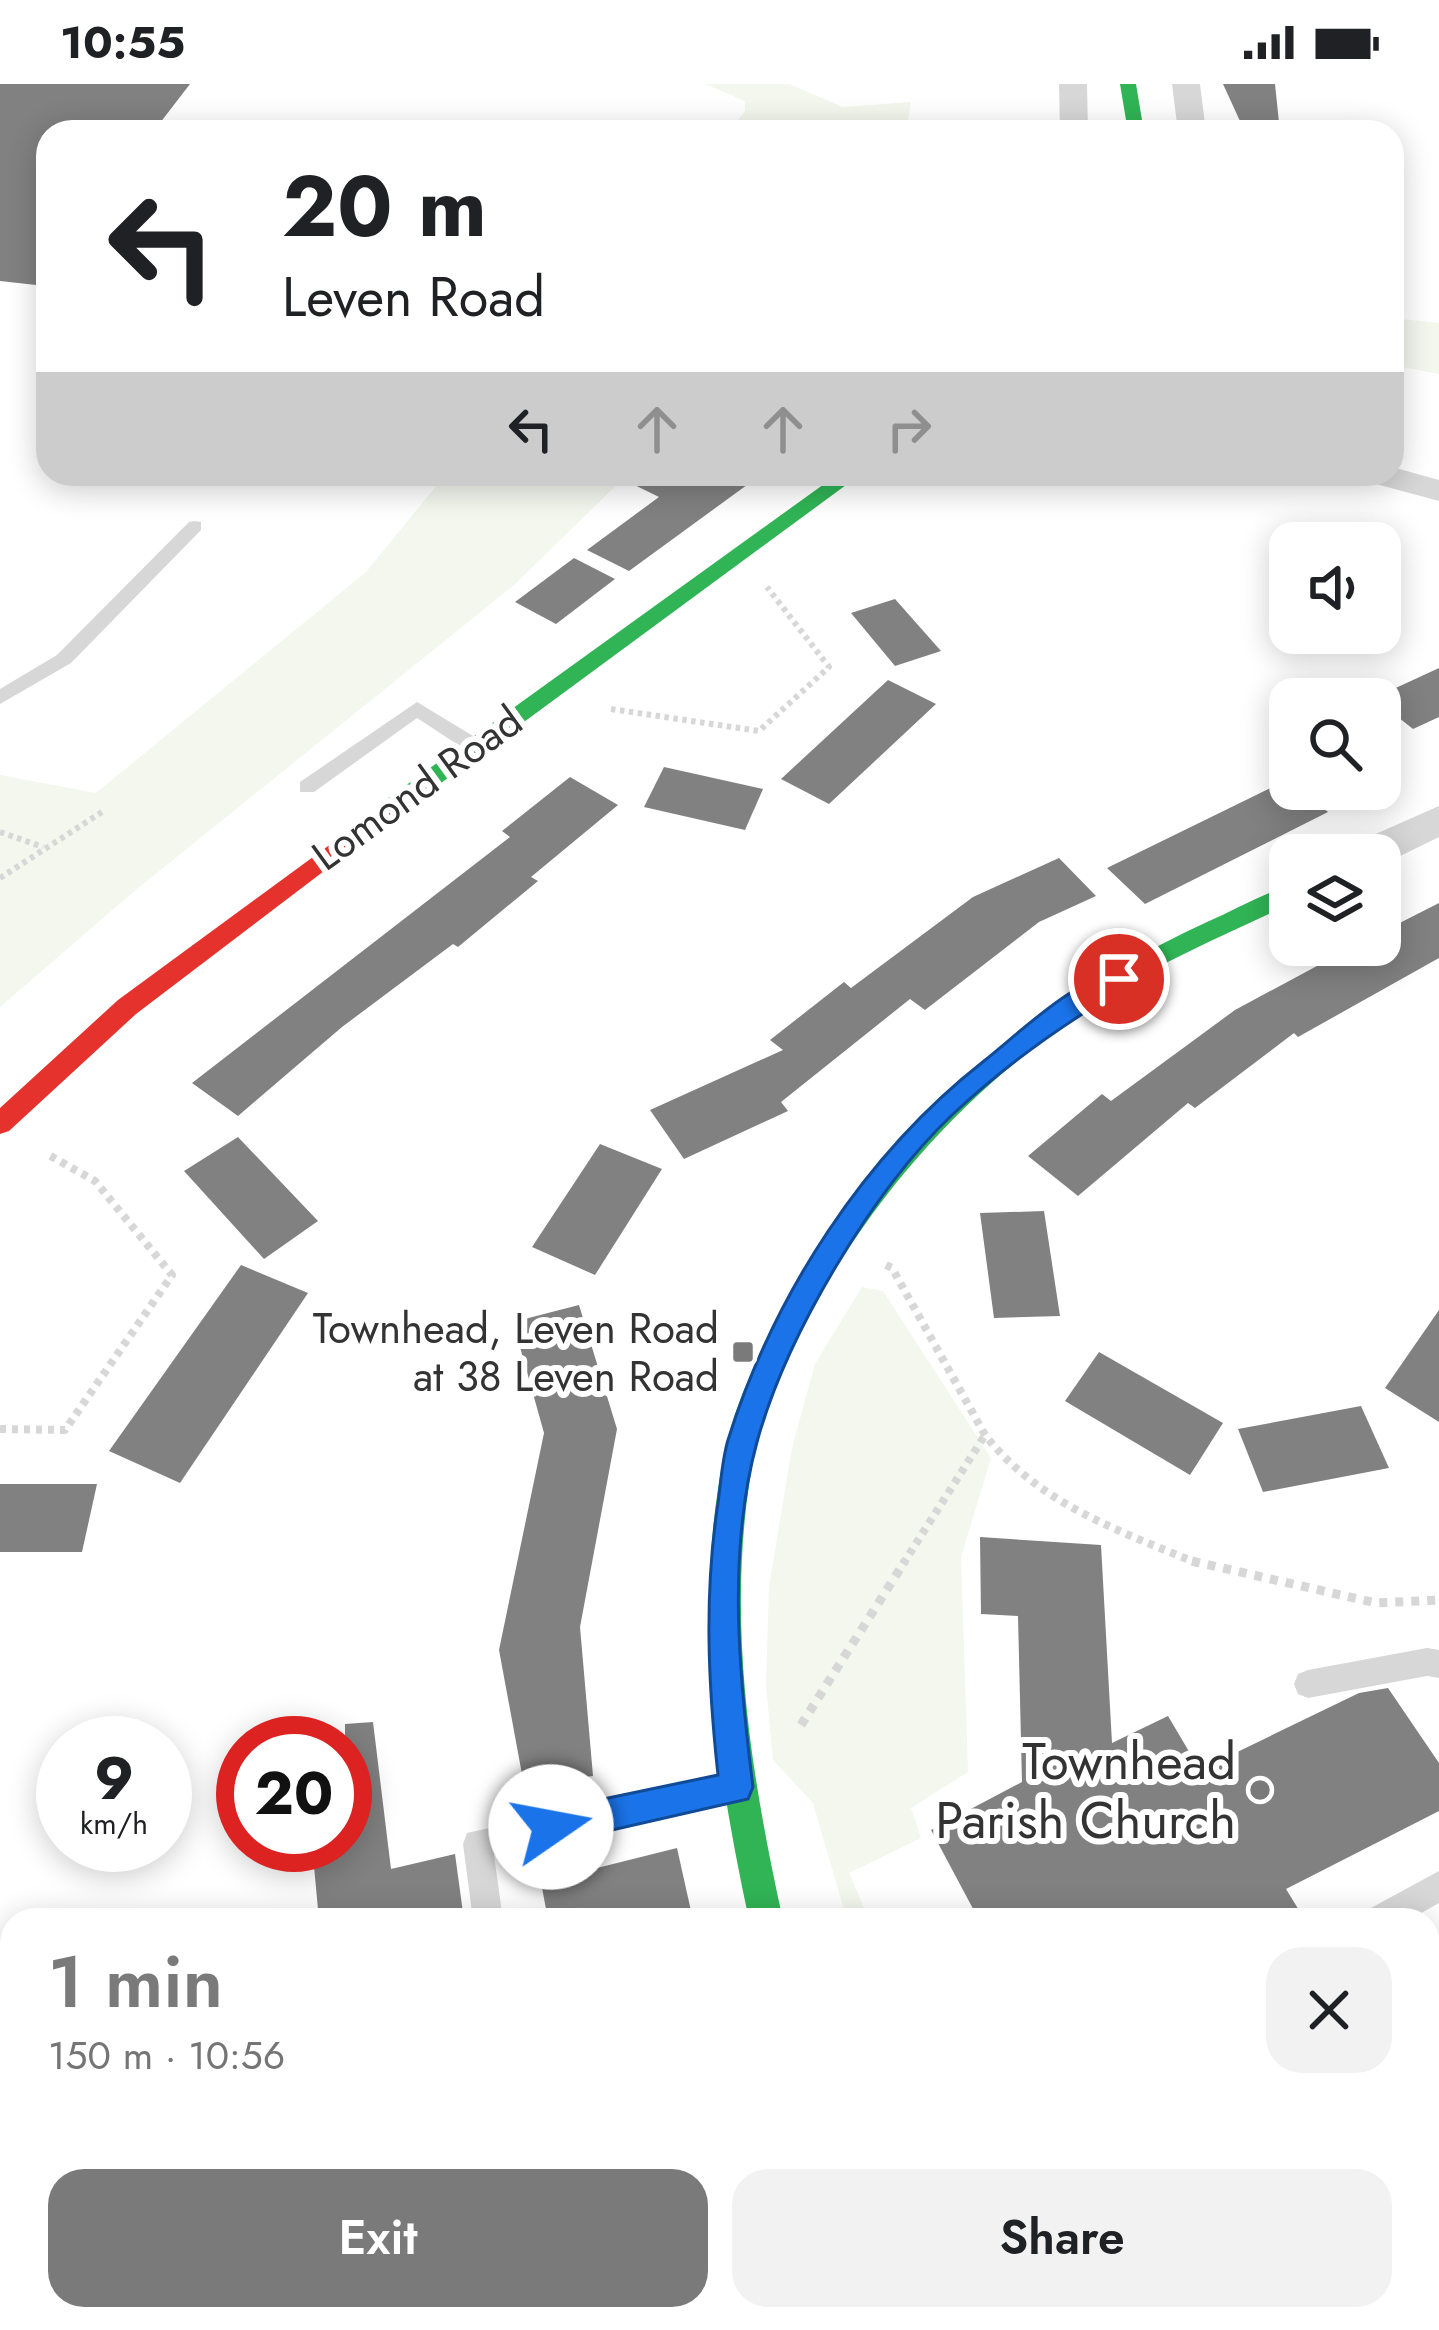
<!DOCTYPE html>
<html lang="en">
<head>
<meta charset="utf-8">
<style>
  :root { --surface:#fff; --page:#f2f2f2; --text:#202124; --muted:#757577; --accent:#7a7a7a }
  body { margin:0; font-family:Jost,sans-serif; background:var(--page); color:var(--text); height:100vh; display:flex; flex-direction:column; font-size:45px; white-space:nowrap }
  * { box-sizing:border-box; margin:0 }
  p { font-size:39px; color:var(--muted) }
  .icon { flex:none; width:66px; height:66px; fill:none; stroke:currentColor; stroke-width:2; stroke-linecap:round; stroke-linejoin:round }
  .map { position:relative; flex:1; overflow:hidden }
  .side { position:absolute; left:0px; top:1824px; width:1440px; height:423px; display:flex; flex-direction:column; background:var(--surface); border-radius:36px 36px 0 0; box-shadow:0 6px 30px #0003 }
  .side>* { flex:none }
  .top-card { position:absolute; left:36px; top:36px; width:1368px; height:366px; border-radius:36px; box-shadow:0 6px 30px #0003; background:#fff; color:var(--text); overflow:hidden }
  .fabs { position:absolute; left:1269px; top:438px; display:grid; gap:24px }
  .fabs a { display:grid; place-items:center; width:132px; height:132px; border-radius:24px; background:var(--surface); box-shadow:0 6px 30px #0003; font-size:60px }
  .speed { position:absolute; left:36px; top:1632px; display:flex; gap:24px; font-size:60px; font-weight:700; text-align:center }
  .speed>* { display:grid; place-content:center; width:156px; height:156px; border-radius:50%; background:var(--surface); box-shadow:0 6px 30px #0003; line-height:1 }
  .speed small { font-size:30px; font-weight:400 }
  .speed .limit { border:18px solid #d22; background:#fff; color:#111 }
  .pin { position:absolute; display:grid; place-items:center; width:102px; height:102px; color:#fff; margin:-51px; border:6px solid #fff; border-radius:50%; box-shadow:0 3px 12px #0007 }
  .me { position:absolute; width:132px; margin:-66px; rotate:78deg; stroke-linejoin:round; filter:drop-shadow(0 0 9px #0008) }
  .turn { display:flex; align-items:center; gap:42px; height:252px; padding:0 48px; font-size:54px }
  .turn .icon { width:156px; height:156px; stroke-width:2.5 }
  .turn b { display:block; font-size:84px; line-height:102px }
  .lanes { display:flex; align-items:center; height:114px; padding:0 48px; background:#0003; justify-content:center; gap:60px; direction:ltr }
  .lanes .off { opacity:.35 }
  .round { display:grid; place-items:center; flex:none; width:126px; height:126px; border-radius:36px; background:var(--page) }
  .summary { display:flex; align-items:center; justify-content:space-between; height:204px; padding:0 48px }
  h1 { font-size:72px; font-weight:600; line-height:90px; color:var(--accent) }
  .cta { display:flex; gap:24px; margin-top:auto; padding:24px 48px }
  .cta a { flex:1; height:138px; border-radius:36px; background:var(--accent); color:#fff; font-size:48px; font-weight:600; line-height:138px; text-align:center }
  .cta a+a { background:var(--page); color:var(--text) }
  .status { display:flex; justify-content:space-between; align-items:center; height:84px; padding:0 60px; background:var(--surface); direction:ltr }
  .status svg { height:33px; fill:currentColor }
  .map>svg:first-child { display:block }
</style>
</head>
<body>
<div class="status"><b>10:55</b><svg viewBox="0 0 49 12"><path d="M0 12V9h3v3zM5 12V6h3v6zM10 12V3h3v9zM15 12V0h3v12zM26 1h20v11H26zM47 4h2v5h-2z"/></svg></div>
<div class="map">
<svg width="1439" height="2246" viewBox="0 0 1439 2246">
  <rect width="100%" height="100%" fill="#fff"/>
  <g fill="#f3f7ee">
    <polygon points="705,0 789,0 843,23 911,18 906,48 728,48 745,27 745,17"/>
    <polygon points="1392,234 1439,239 1439,290 1392,281"/>
    <polygon points="446,390 628,390 514,501 132,809 0,923 0,691 96,709 366,488"/>
    <polygon points="862,1203 883,1207 991,1374 961,1473 968,1688 911,1724 921,1754 849,1789 869,1836 847,1836 813,1719 773,1676 766,1601 769,1503 792,1364 815,1280"/>
    <polygon points="999,2235 1322,2235 1335,2246 1009,2246"/>
  </g>
  <g fill="#818181">
    <polygon points="0,0 190,0 153,48 48,48 48,185 36,201 0,197"/>
    <polygon points="1223,0 1275,0 1280,48 1245,48"/>
    <polygon points="612,390 762,390 629,487 587,466 659,413"/>
    <polygon points="574,474 615,495 556,540 515,518"/>
    <polygon points="895,515 941,567 895,582 851,529"/>
    <polygon points="1439,584 1439,633 1413,645 1374,614"/>
    <polygon points="888,596 936,620 829,720 781,695"/>
    <polygon points="664,683 763,705 745,746 644,723"/>
    <polygon points="570,693 618,721 531,793 538,797 458,863 453,860 342,943 238,1032 192,999 510,753 502,747"/>
    <polygon points="1289,695 1290,705 1301,705 1328,728 1145,820 1107,784"/>
    <polygon points="1059,774 1096,812 1039,838 925,926 910,915 781,1018 788,1027 684,1075 650,1026 783,966 770,956 844,898 851,904 973,813"/>
    <polygon points="1439,819 1439,874 1298,953 1294,949 1195,1024 1188,1019 1078,1112 1028,1072 1102,1010 1111,1017 1235,926 1356,861 1380,861 1380,849"/>
    <polygon points="238,1053 318,1137 264,1175 184,1087"/>
    <polygon points="600,1060 662,1085 595,1191 532,1163"/>
    <polygon points="1044,1127 1060,1232 994,1234 980,1129"/>
    <polygon points="241,1181 308,1209 180,1399 109,1367"/>
    <polygon points="579,1221 617,1345 580,1543 593,1692 524,1701 499,1566 544,1349 513,1238"/>
    <polygon points="1439,1226 1439,1338 1385,1304"/>
    <polygon points="1099,1268 1223,1339 1190,1391 1065,1317"/>
    <polygon points="1361,1322 1389,1384 1263,1408 1238,1345"/>
    <polygon points="0,1400 97,1400 82,1468 0,1468"/>
    <polygon points="980,1453 1101,1461 1112,1659 1168,1632 1200,1686 1359,1609 1388,1604 1439,1679 1439,1727 1286,1805 1305,1836 979,1836 931,1746 1022,1698 1018,1532 981,1530"/>
    <polygon points="373,1638 391,1785 455,1770 464,1836 319,1836 312,1761 345,1761 345,1640"/>
    <polygon points="677,1764 693,1836 548,1836 541,1798"/>
  </g>
  <g fill="none" stroke-linecap="round" stroke-linejoin="round">
    <g stroke="#d7d7d7" stroke-width="6" stroke-dasharray="4.5 4.5" stroke-linecap="butt">
      <polyline points="611,625 759,647 829,583 767,503"/>
      <polyline points="0,748 43,763"/>
      <polyline points="0,794 105,726"/>
    </g>
    <g stroke="#d7d7d7" stroke-width="8" stroke-dasharray="6 6" stroke-linecap="butt">
      <path d="M886,1181l6,3 93,167c55,70 135,96 214,129"/>
      <polyline points="0,1345 65,1346 172,1191 95,1097 47,1070"/>
      <polyline points="903,1480 985,1351"/>
    </g>
    <g stroke="#d7d7d7" stroke-width="9" stroke-dasharray="8 8" stroke-linecap="butt">
      <polyline points="1192,1477 1376,1519 1439,1516"/>
      <polyline points="801,1641 905,1477"/>
      <polyline points="1428,2135 1439,2088"/>
      <polyline points="1133,2235 1189,2246"/>
      <polyline points="1428,2235 1429,2246"/>
    </g>
    <g fill="#d7d7d7" fill-rule="evenodd">
      <polygon points="195,437 201,438 201,446 71,579 0,620 0,605 57,571 189,438"/>
      <polygon points="417,618 483,658 483,668 469,668 417,634 314,708 300,708 300,698"/>
      <polygon points="1427,1564 1439,1566 1439,1594 1427,1592 1308,1614 1298,1610 1294,1600 1298,1590 1308,1586"/>
      <polygon points="728,1690 738,1695 743,1705 738,1715 728,1720 494,1771 503,1836 473,1836 463,1760 467,1749"/>
      <polygon points="1439,1787 1439,1819 1409,1836 1365,1836 1369,1825"/>
      <polygon points="601,2235 635,2235 638,2246 604,2246"/>
      <polygon points="828,2235 872,2235 868,2246 824,2246"/>
    </g>
    <g fill="#d7d7d7" fill-rule="evenodd">
      <polygon points="1059,0 1087,0 1088,48 1060,48"/>
      <polygon points="1172,0 1200,0 1206,48 1178,48"/>
      <polygon points="1392,383 1439,396 1439,417 1365,397 1360,390 1392,390"/>
      <polygon points="1439,722 1439,753 1380,782 1380,771 1347,771 1353,760"/>
      <polygon points="0,2034 12,2039 12,2105 0,2100"/>
      <polygon points="19,2235 88,2235 84,2246 15,2246"/>
      <polygon points="909,2235 980,2235 984,2246 913,2246"/>
    </g>
    <g fill="#30b455" fill-rule="evenodd">
      <polygon points="1120,0 1136,0 1144,48 1128,48"/>
      <polygon points="838,390 861,390 403,727 387,727 387,715"/>
      <path d="M1290,801v19c-63,30 -128,57 -187,95 -128,81 -228,190 -298,324 -21,40 -42,83 -50,127 -31,157 -6,316 28,470h-34c-33,-154 -57,-313 -24,-470 11,-50 35,-98 59,-143 96,-177 241,-301 423,-385 27,-12 55,-28 83,-37z"/>
    </g>
    <polygon fill="#e5322d" fill-rule="evenodd" points="395,713 406,721 403,727 136,930 9,1047 0,1050 0,1024 118,916"/>
  </g>
  <path fill="#1a73e8" stroke="#114b97" stroke-width="3" d="M1119,885l12,10 -3,7c-62,36 -124,80 -176,129 -80,76 -166,221 -195,327 -30,109 -18,235 -4,345l-5,12 -197,45 -12,-5 -5,-12 5,-12 12,-5 167,-35c-10,-92 -14,-181 0,-272 3,-21 4,-43 10,-63 46,-146 136,-285 256,-379 41,-33 84,-76 135,-92z"/>
  <g fill="#7a7a7a" stroke="#fff" stroke-width="4.5">
    <rect x="731" y="1256" width="24" height="24" rx="6"/>
    <circle cx="1260" cy="1706" r="12"/>
  </g>
  <g text-anchor="middle" dominant-baseline="central" stroke-width="12" stroke-linejoin="round" paint-order="stroke">
    <g font-size="42" fill="#333" stroke="#fff">
      <text transform="translate(417 704) rotate(-36)">Lomond Road</text>
    </g>
    <g font-size="42" fill="#333" stroke="#fff" text-anchor="end">
      <text x="719" y="1244">Townhead, Leven Road<tspan x="719" dy="48">at 38 Leven Road</tspan></text>
    </g>
    <g font-size="51" fill="#333" stroke="#fff" text-anchor="end">
      <text x="1236" y="1677">Townhead<tspan x="1236" dy="59">Parish Church</tspan></text>
    </g>
  </g>
</svg>
<div class="fabs">
<a><svg class="icon" aria-label="sound" viewBox="0 0 24 24"><path d="M4 9h4l5-4v14l-5-4H4zM17 9q2 3 0 6"/></svg></a>
<a><svg class="icon" aria-label="search" viewBox="0 0 24 24"><circle cx="10" cy="10" r="6"/><path d="M15 15l6 6"/></svg></a>
<a><svg class="icon" aria-label="layers" viewBox="0 0 24 24"><path d="M12 4l9 5-9 5-9-5zM3 14l9 5 9-5"/></svg></a>
</div>
<div class="speed"><div>9<small>km/h</small></div><div class="limit">20</div></div>
<div class="pin" style="left:1119px;top:895px;background:#d93025"><svg class="icon" aria-label="arrive" viewBox="0 0 24 24"><path d="M6 21V4h12l-3 4 3 4H6"/></svg></div>
<svg class="me" style="left:551px;top:1743px" viewBox="-20 -20 40 40"><circle r="19" fill="#fff"/><path d="M0-13L10 11 0 6-10 11z" fill="#1a73e8"/></svg>
<div class="top-card">
<div class="turn"><svg class="icon" aria-label="left" viewBox="0 0 24 24"><path d="M17 20v-9H6M10 6l-5 5 5 5"/></svg><div><b>20 m</b>Leven Road</div></div>
<div class="lanes"><svg class="icon" aria-label="left" viewBox="0 0 24 24"><path d="M17 20v-9H6M10 6l-5 5 5 5"/></svg><svg class="icon off" aria-label="ahead" viewBox="0 0 24 24"><path d="M12 20V5M6 11l6-6 6 6"/></svg><svg class="icon off" aria-label="ahead" viewBox="0 0 24 24"><path d="M12 20V5M6 11l6-6 6 6"/></svg><svg class="icon off" aria-label="right" viewBox="0 0 24 24"><path d="M7 20v-9h11M14 6l5 5-5 5"/></svg></div>
</div>
<section class="side">
<div class="summary"><div><h1>1 min</h1><p>150 m · 10:56</p></div><a class="round"><svg class="icon" aria-label="close" viewBox="0 0 24 24"><path d="M6 6l12 12M18 6L6 18"/></svg></a></div>
<div class="cta"><a>Exit</a><a>Share</a></div>
</section>
</div>
</body>
</html>
